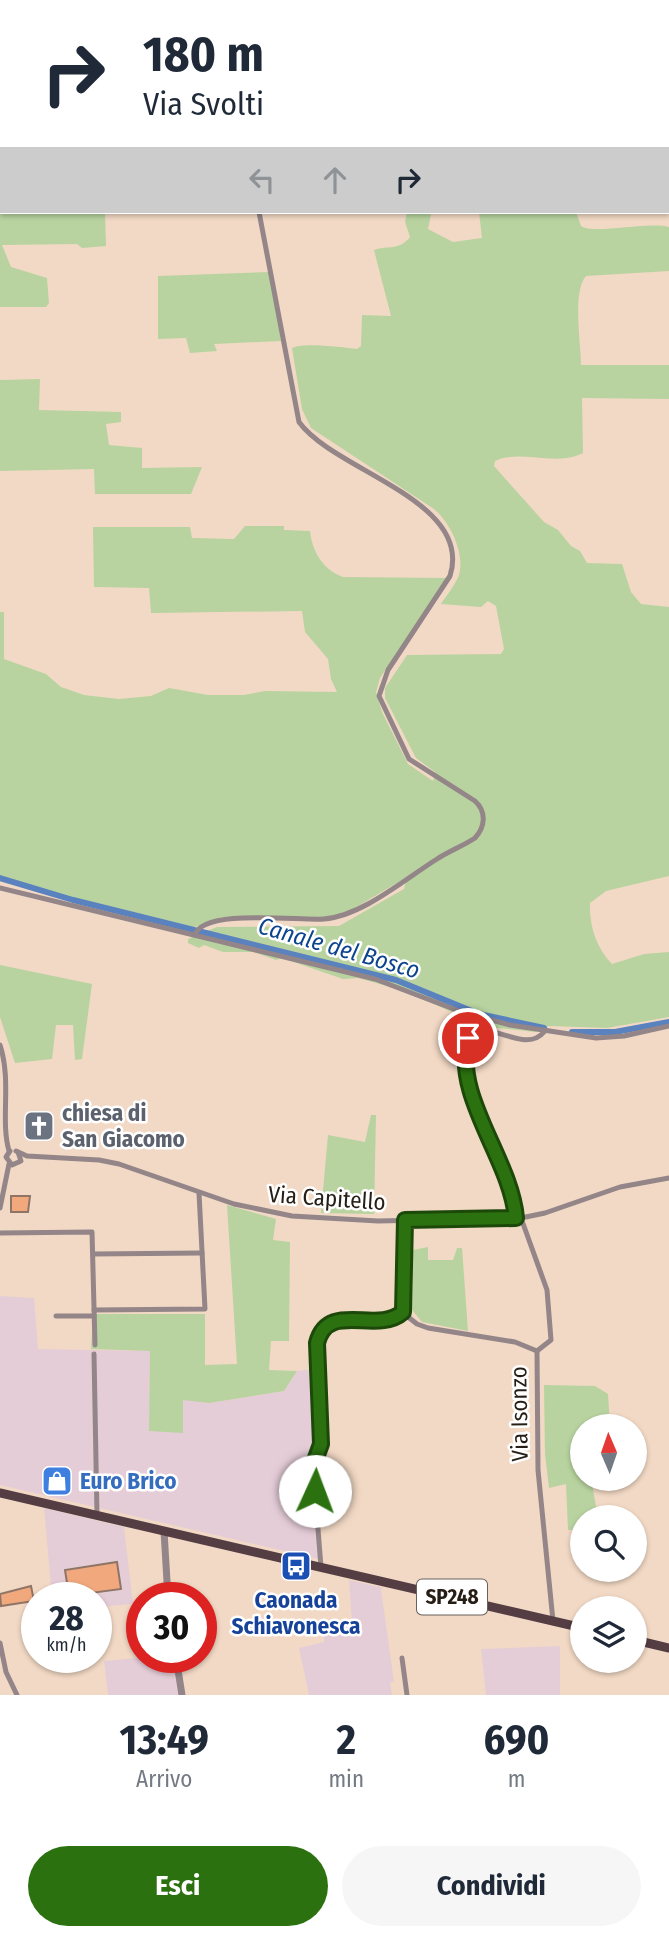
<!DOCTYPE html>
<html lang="it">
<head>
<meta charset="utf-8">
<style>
  :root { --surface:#fff; --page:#f6f6f7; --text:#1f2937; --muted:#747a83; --accent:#2b7110 }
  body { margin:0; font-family:"Fira Sans Condensed",sans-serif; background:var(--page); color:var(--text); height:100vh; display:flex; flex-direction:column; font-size:26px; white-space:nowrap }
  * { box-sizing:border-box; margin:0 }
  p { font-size:23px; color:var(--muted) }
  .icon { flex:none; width:38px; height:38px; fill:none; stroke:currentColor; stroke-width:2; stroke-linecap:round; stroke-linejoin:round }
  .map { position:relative; height:1695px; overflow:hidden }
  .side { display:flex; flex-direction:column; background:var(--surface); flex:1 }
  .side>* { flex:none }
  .top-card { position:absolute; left:0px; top:0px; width:670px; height:214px; box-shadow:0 2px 5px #0004; background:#fff; color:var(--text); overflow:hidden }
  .needle { width:46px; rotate:358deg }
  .fabs { position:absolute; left:570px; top:1414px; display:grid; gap:14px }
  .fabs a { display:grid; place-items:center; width:77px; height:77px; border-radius:50%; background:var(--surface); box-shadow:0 2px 5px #0004; font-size:35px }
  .speed { position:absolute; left:21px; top:1582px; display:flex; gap:14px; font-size:35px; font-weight:700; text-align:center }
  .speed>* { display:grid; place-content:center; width:91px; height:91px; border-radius:50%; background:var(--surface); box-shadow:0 2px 5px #0004; line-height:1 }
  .speed small { font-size:18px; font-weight:400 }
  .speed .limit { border:10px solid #d22; background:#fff; color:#111 }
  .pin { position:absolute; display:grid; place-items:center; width:60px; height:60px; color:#fff; margin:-30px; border:4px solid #fff; border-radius:50%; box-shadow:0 2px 7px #0007 }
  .me { position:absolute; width:77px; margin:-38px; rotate:2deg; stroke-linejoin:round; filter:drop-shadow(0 0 5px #0008) }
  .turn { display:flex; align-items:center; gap:24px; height:147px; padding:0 28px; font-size:32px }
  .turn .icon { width:91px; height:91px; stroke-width:2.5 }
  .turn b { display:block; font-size:49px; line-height:60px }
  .lanes { display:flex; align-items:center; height:66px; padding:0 28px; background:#0003; justify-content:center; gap:35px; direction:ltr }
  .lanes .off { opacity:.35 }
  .eta { display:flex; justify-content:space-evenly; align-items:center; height:119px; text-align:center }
  .eta b { font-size:42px; font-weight:700; line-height:49px }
  .cta { display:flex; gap:14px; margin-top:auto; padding:14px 28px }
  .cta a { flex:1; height:80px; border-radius:42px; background:var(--accent); color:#fff; font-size:28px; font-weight:700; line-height:80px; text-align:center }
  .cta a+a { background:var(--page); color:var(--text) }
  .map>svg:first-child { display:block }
</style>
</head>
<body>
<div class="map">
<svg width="669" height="1695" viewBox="0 0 669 1695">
  <rect width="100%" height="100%" fill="#f2d9c5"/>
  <g fill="#e5cdd7">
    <polygon points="0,1296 34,1298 38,1349 150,1351 149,1431 183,1399 209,1403 284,1391 297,1371 316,1369 319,1449 310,1470 319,1559 0,1485"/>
    <polygon points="44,1508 124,1527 133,1604 99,1607 100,1619 96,1619 96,1598 52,1598"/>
    <polygon points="349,1580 383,1588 381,1589 394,1682 390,1682 392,1695 309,1695 299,1648 324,1642 324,1626 352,1622"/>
    <polygon points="560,1646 560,1695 486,1695 481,1649"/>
    <polygon points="146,1657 174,1657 180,1695 108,1695 104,1661"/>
  </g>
  <g fill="#b8d39f">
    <polygon points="277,0 574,0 575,2 276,2"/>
    <polygon points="0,212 105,213 106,246 82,248 77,244 2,245 11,267 47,278 49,303 46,307 0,307"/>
    <path d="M407,212h21l3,3 -3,14 25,13 29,-4 -3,-26h97l5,14c13,9 66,-5 88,1v44l-83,5c-14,16 -5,66 -5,89h88v34l-87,-1 1,55c-27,14 -64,-4 -88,8l-1,5 50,56 14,8 13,16 9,5 7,12 35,1 9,28 10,12 28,3v269l-63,15 -16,12c-1,22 6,45 22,61l32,-10 25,-2v65l-62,11 -58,-2 -13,6 -57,-6 -11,9 2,21 -9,-2 1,-35 -3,-4 -58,-25 -43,-12 -15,1 -61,-21 -6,2 -23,-8h-30l-19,-7 -5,3 -11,-5v-4l29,-12 122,-1 65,-37 3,-12 -54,32 -26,9 -104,-1 -34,12 -155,-39 -34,-13v-265h4v47l42,15 15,13 23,8 35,4 32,-3 18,-8 39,7h36l21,-4 72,1 -6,-13 -3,-20 -23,-27 -3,-21 -151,2 -2,-25 -55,-1 -1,-60h97l2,11 42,1 11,-13h39v4l26,1c2,20 13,39 33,46l104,1 -67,100 -4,14 6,20 26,52 25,17 2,-9 -19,-14 -31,-60v-10l22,-33 94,-1 3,-5 -8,-43 -8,-5 -7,6 -40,-3c6,-9 14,-19 18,-29 6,-22 -9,-53 -25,-66l-123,-81 -9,-19 -10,-61c10,-6 52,-1 65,1l4,-3 1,-31 29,1 -17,-66c14,-5 25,1 36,-13l-5,-15z"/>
    <polygon points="270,272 281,341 214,344 217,351 190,353 186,338 158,339 158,276"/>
    <polygon points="40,379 39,410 121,412 121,422 106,424 109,445 142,448 142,468 202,467 191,494 95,494 94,469 0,471 0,380"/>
    <polygon points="0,965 92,984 82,1059 75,1060 73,1025 56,1025 52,1059 15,1063 0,1017"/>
    <polygon points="371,1115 376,1115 374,1214 321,1213 328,1135 365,1142"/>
    <polygon points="227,1205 276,1219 273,1240 290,1242 289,1341 271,1341 269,1370 297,1371 284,1391 209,1403 183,1400 183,1433 149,1431 150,1351 91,1349 93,1314 205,1314 205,1365 237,1364"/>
    <polygon points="428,1247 428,1260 453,1260 457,1248 462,1248 468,1331 422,1322 412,1310 413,1250"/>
    <polygon points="544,1385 595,1386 608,1394 610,1426 583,1426 583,1479 614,1479 614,1483 592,1484 598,1517 583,1517 583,1570 606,1570 606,1573 583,1573 579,1530 568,1530 566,1484 549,1488 545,1454"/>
  </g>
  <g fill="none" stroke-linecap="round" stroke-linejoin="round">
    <g stroke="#5982bf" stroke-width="6">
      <polyline points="0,878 73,900 396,980 479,1014 544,1028"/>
      <polyline points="572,1032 615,1032 669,1022"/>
    </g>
  </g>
  <g fill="#f1a87d" stroke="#8f7566" stroke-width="2">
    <polygon points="11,1196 30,1196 28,1212 11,1212"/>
    <polygon points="117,1562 121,1589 69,1596 65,1570"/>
    <polygon points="31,1586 34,1601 1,1606 0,1594"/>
  </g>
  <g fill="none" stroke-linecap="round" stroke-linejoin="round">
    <g stroke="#938588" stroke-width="5">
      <polyline points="266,2 267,0"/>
      <polyline points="0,888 375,979 459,1011 510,1025 596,1038 624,1036 669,1026"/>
      <path d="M195,935c8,-27 105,-14 129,-16 38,-3 81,-40 113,-60 12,-8 26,-13 38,-21 10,-11 12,-26 0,-37l-66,-42 -30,-63 9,-26 62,-94c24,-76 -116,-105 -151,-154l-40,-210"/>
      <path d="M0,1045c12,37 0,74 9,106"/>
      <polyline points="10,1151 6,1157 12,1165 21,1161 18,1152"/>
      <polyline points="16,1151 27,1156 99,1160 119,1164 234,1204 292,1216 378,1221 521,1218 545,1213 620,1187 669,1178"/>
      <polyline points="0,1208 9,1164"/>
      <path d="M516,1218c-5,-60 -63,-118 -48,-180l15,-8c20,1 46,20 61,2"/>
      <polyline points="521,1218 547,1290 551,1340 537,1351"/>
      <polyline points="0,1233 92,1232 95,1345"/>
      <polyline points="93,1254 202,1253"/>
      <polyline points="94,1310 205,1309 199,1193"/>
      <polyline points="403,1313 417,1324 428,1328 515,1342 537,1351"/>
      <polyline points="56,1316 94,1316"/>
      <polyline points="537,1351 538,1470 553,1621"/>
      <polyline points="94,1354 97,1515"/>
      <path d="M321,1567l-8,-101 8,-22 -4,-101c11,-43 60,-8 86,-30l2,-93"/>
      <polyline points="0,1643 6,1672 17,1695"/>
      <polyline points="402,1658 407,1695"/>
    </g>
    <g stroke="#938588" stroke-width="7">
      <polyline points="164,1531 168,1598"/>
      <polyline points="176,1657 182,1695"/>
    </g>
    <g stroke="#543d43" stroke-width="9">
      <polyline points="0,1493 583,1628"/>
      <polyline points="635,1640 669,1648"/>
    </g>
  </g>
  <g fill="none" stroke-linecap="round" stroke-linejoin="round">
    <g stroke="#1c490a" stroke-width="18">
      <path id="route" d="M315,1491l-2,-25 8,-22 -4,-101c11,-43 60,-8 86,-31l2,-92 111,-2c-5,-59 -63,-121 -48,-180"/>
    </g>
    <use href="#route" stroke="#2b7110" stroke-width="12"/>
  </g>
  <defs>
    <g id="church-square" transform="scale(1.575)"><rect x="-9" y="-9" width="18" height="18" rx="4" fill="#6b7280" stroke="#fff"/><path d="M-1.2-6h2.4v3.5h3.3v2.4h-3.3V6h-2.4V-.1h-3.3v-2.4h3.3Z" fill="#fff"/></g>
    <g id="shop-square" transform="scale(1.575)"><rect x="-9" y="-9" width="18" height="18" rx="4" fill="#3f7fe0" stroke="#fff"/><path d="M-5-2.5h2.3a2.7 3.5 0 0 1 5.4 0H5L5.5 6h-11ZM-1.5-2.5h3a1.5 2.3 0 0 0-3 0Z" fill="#fff"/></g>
    <g id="bus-square" transform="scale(1.575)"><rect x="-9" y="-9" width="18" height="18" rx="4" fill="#1a4fb4" stroke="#fff"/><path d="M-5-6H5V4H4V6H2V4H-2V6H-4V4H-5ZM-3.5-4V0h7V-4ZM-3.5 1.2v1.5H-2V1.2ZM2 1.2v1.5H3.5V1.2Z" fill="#fff"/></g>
  </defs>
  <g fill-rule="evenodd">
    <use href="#church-square" x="39" y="1126"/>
    <use href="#shop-square" x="57" y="1481"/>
    <use href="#bus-square" x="296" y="1566"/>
  </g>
  <g text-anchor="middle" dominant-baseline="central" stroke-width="5" stroke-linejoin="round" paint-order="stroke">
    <rect fill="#fff" stroke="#67615b" stroke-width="2" x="417" y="1579.5" width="70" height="35" rx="5"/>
    <g font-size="21" font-weight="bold" fill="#261d15">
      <text x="452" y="1597">SP248</text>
    </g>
    <g font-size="23" font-weight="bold" fill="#5b616d" stroke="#fff" text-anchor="start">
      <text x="62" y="1113">chiesa di<tspan x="62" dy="26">San Giacomo</tspan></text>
    </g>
    <g font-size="23" fill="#261d15" stroke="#fff">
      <text transform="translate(327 1198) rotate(4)">Via Capitello</text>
      <text transform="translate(519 1414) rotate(-91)">Via Isonzo</text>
    </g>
    <g font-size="23" font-weight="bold" fill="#366cbe" stroke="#fff" text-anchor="start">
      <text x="80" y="1481">Euro Brico</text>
    </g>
    <g font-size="23" font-weight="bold" fill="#164399" stroke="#fff">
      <text x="296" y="1600">Caonada<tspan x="296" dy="26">Schiavonesca</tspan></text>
    </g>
    <g font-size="24" font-style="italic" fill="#0c448d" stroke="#fff">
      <text transform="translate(339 948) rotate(16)">Canale del Bosco</text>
    </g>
  </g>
</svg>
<div class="fabs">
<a><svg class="needle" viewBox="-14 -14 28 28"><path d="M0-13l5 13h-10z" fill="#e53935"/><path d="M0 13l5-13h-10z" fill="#747a83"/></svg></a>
<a><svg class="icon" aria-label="search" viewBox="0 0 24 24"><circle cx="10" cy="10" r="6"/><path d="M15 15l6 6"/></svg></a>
<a><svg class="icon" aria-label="layers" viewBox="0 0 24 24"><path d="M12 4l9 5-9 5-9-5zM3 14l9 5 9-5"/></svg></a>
</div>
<div class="speed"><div>28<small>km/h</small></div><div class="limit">30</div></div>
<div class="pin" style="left:468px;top:1038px;background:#d93025"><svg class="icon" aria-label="arrive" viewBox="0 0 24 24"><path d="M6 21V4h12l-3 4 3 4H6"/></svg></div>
<svg class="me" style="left:315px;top:1491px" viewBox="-20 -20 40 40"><circle r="19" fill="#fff"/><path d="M0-13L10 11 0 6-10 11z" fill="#2b7110"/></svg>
<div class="top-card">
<div class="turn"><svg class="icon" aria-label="right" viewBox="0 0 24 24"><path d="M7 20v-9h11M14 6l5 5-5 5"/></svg><div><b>180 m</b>Via Svolti</div></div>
<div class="lanes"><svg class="icon off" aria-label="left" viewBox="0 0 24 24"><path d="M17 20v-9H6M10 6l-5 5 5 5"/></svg><svg class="icon off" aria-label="ahead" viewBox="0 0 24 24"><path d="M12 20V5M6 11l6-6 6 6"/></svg><svg class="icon" aria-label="right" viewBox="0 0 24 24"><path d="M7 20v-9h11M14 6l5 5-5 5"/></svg></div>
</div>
</div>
<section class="side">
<div class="eta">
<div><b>13:49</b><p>Arrivo</p></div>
<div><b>2</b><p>min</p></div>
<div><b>690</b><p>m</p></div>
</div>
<div class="cta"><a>Esci</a><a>Condividi</a></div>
</section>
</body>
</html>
